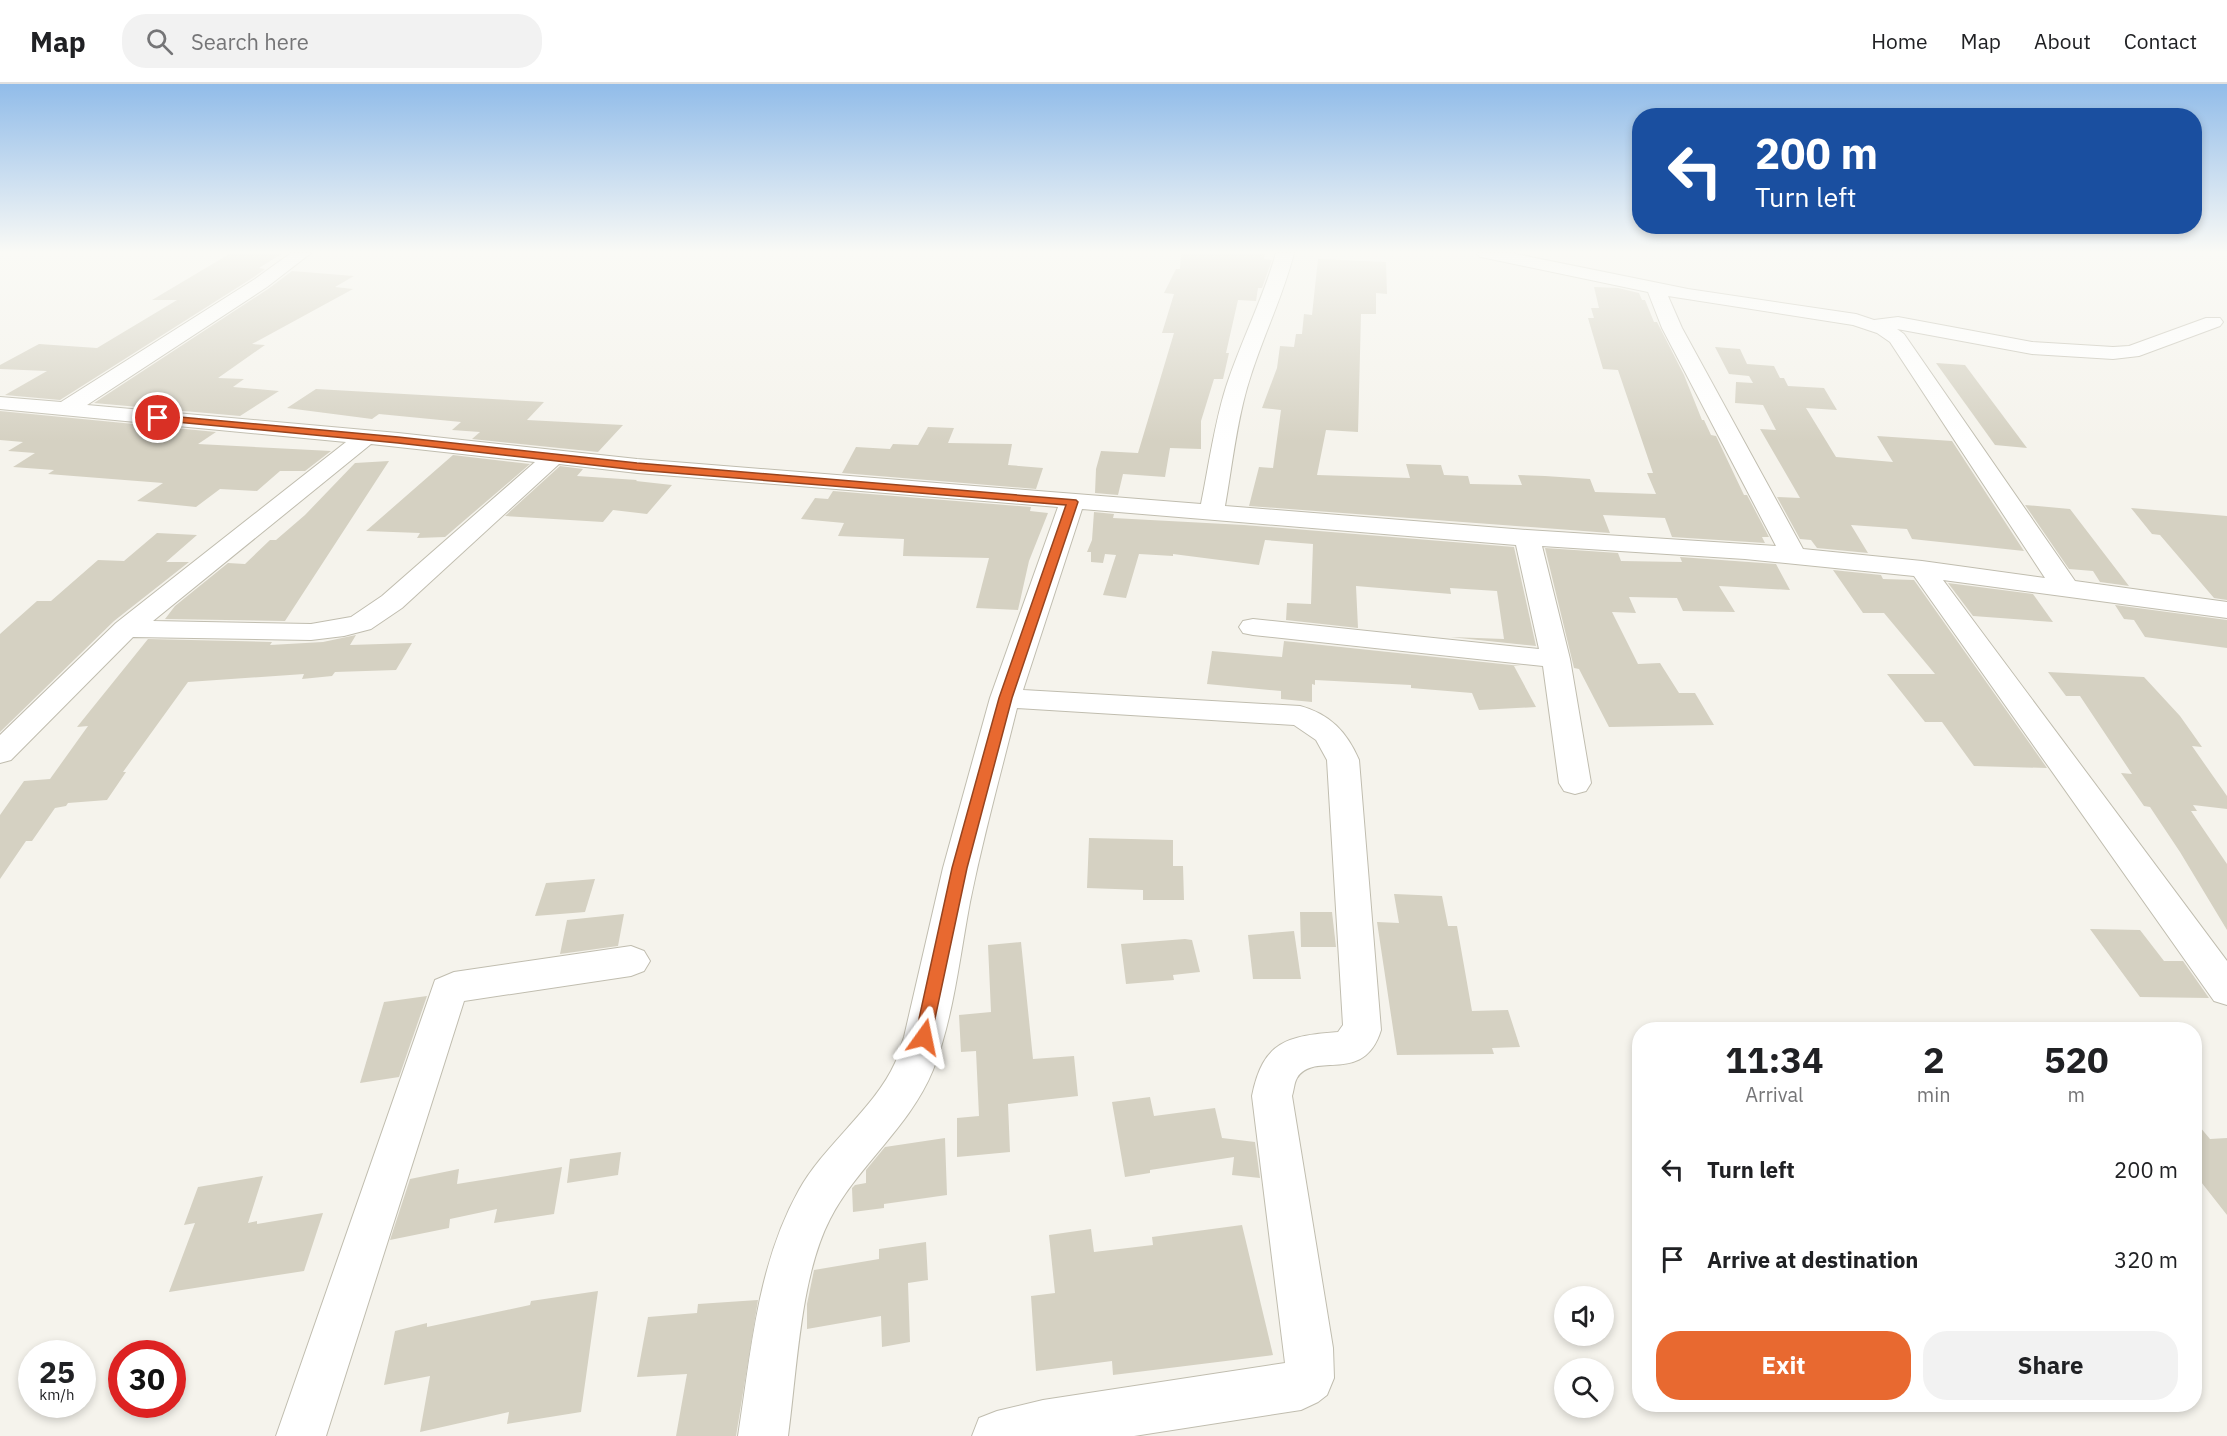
<!DOCTYPE html>
<html lang="en">
<head>
<meta charset="utf-8">
<style>
  :root { --surface:#fff; --page:#f2f2f2; --text:#202124; --muted:#757577; --line:#e0e0e0; --accent:#e86930 }
  body { margin:0; font-family:"IBM Plex Sans",sans-serif; background:var(--page); color:var(--text); height:100vh; display:flex; flex-direction:column; font-size:22px; white-space:nowrap }
  * { box-sizing:border-box; margin:0 }
  p { font-size:20px; color:var(--muted) }
  .icon { flex:none; width:33px; height:33px; fill:none; stroke:currentColor; stroke-width:2; stroke-linecap:round; stroke-linejoin:round }
  .map { position:relative; flex:1; overflow:hidden }
  .sheet { position:absolute; left:1632px; top:938px; width:570px; height:390px; display:flex; flex-direction:column; background:var(--surface); border-radius:24px; box-shadow:0 3px 9px #0003 }
  .sheet>* { flex:none }
  .banner { position:absolute; left:1632px; top:24px; width:570px; height:126px; border-radius:24px; box-shadow:0 3px 9px #0003; background:#1a4fa0; color:#fff; overflow:hidden }
  .buttons { position:absolute; left:1554px; top:1202px; display:grid; gap:12px }
  .buttons a { display:grid; place-items:center; width:60px; height:60px; border-radius:50%; background:var(--surface); box-shadow:0 3px 9px #0003; font-size:30px }
  .speed { position:absolute; left:18px; top:1256px; display:flex; gap:12px; font-size:30px; font-weight:700; text-align:center }
  .speed>* { display:grid; place-content:center; width:78px; height:78px; border-radius:50%; background:var(--surface); box-shadow:0 3px 9px #0003; line-height:1 }
  .speed small { font-size:15px; font-weight:400 }
  .speed .limit { border:9px solid #d22; background:#fff; color:#111 }
  .pin { position:absolute; display:grid; place-items:center; width:51px; height:51px; color:#fff; margin:-26px; border:3px solid #fff; border-radius:50%; box-shadow:0 2px 6px #0007 }
  .me { position:absolute; width:66px; margin:-33px; rotate:12deg; stroke-linejoin:round; filter:drop-shadow(0 0 4px #0008) }
  .turn { display:flex; align-items:center; gap:21px; height:126px; padding:0 24px; font-size:27px }
  .turn .icon { width:78px; height:78px; stroke-width:2.5 }
  .turn b { display:block; font-size:42px; line-height:51px }
  .eta { display:flex; justify-content:space-evenly; align-items:center; height:102px; text-align:center }
  .eta b { font-size:36px; font-weight:700; line-height:42px }
  .button { display:flex; gap:12px; margin-top:auto; padding:12px 24px }
  .button a { flex:1; height:69px; border-radius:24px; background:var(--accent); color:#fff; font-size:24px; font-weight:700; line-height:69px; text-align:center }
  .button a+a { background:var(--page); color:var(--text) }
  ul { padding:0; list-style:none }
  li { display:flex; align-items:center; gap:18px; height:90px; padding:0 24px }
  li div { flex:1 }
  li b { display:block; font-size:22px }
  li em { font-style:normal }
  header { display:flex; align-items:center; gap:36px; box-sizing:border-box; height:84px; padding:0 30px; background:var(--surface); border-bottom:2px solid var(--line) }
  header strong { font-size:28px }
  nav { display:flex; gap:33px; margin-inline-start:auto; font-size:21px }
  .search { width:420px; height:54px; background:var(--page); display:flex; align-items:center; gap:15px; box-sizing:border-box; padding:0 21px; border-radius:24px; color:var(--muted); font-size:22px }
  .map>svg:first-child { display:block }
</style>
</head>
<body>
<header>
<strong>Map</strong>
<div class="search"><svg class="icon" aria-label="search" viewBox="0 0 24 24"><circle cx="10" cy="10" r="6"/><path d="M15 15l6 6"/></svg>Search here</div>
<nav><a>Home</a><a>Map</a><a>About</a><a>Contact</a></nav>
</header>
<div class="map">
<svg width="2227" height="1352" viewBox="0 0 2227 1352">
  <rect width="100%" height="100%" fill="#f5f3ec"/>
  <g fill="#d5d1c2">
    <polygon points="231,169 283,169 259,184 265,185 254,193 60,316 5,311 47,287 0,285 0,281 39,260 97,264 177,216 152,216"/>
    <polygon points="1181,169 1265,169 1264,175 1272,176 1262,204 1258,204 1256,217 1238,216 1226,269 1229,269 1223,295 1214,295 1201,337 1201,365 1170,364 1165,393 1123,390 1118,411 1095,409 1096,385 1101,367 1138,369 1174,249 1162,249 1174,210 1164,209 1176,185 1180,185"/>
    <polygon points="1318,175 1386,178 1387,210 1376,209 1376,230 1361,230 1358,348 1326,346 1317,391 1410,394 1406,380 1441,381 1444,391 1468,392 1470,400 1522,401 1518,391 1545,392 1590,395 1595,408 1656,410 1647,389 1653,389 1618,286 1603,285 1588,234 1594,234 1591,224 1599,224 1594,203 1618,204 1639,209 1642,216 1645,216 1654,238 1657,238 1684,291 1702,336 1704,336 1711,351 1716,352 1744,411 1747,411 1769,453 1762,453 1765,459 1672,453 1665,434 1603,431 1610,449 1249,422 1259,383 1273,384 1281,326 1262,324 1277,284 1280,262 1294,263 1296,250 1302,250 1304,230 1312,231"/>
    <polygon points="292,187 354,192 335,203 353,205 252,260 265,261 218,294 244,295 233,303 279,307 240,332 94,319 268,205"/>
    <polygon points="1715,263 1740,265 1747,280 1774,282 1780,294 1784,294 1788,302 1824,304 1837,326 1806,324 1836,373 1893,378 1877,352 1952,357 2024,467 1912,455 1907,445 1851,441 1868,469 1817,464 1811,456 1800,455 1777,413 1800,414 1760,345 1776,346 1763,321 1735,319 1736,298 1753,299 1749,292 1729,290"/>
    <polygon points="1936,279 1965,281 2027,364 1995,361"/>
    <polygon points="316,305 544,318 527,336 623,341 598,368 472,355 480,348 452,346 461,338 379,330 372,335 287,324"/>
    <polygon points="0,327 216,348 198,360 331,367 305,387 280,387 257,407 220,405 196,423 137,417 163,399 48,390 54,386 13,383 35,369 8,367 23,358 0,356"/>
    <polygon points="928,343 954,344 948,359 1012,360 1008,381 1043,384 1036,405 842,389 856,363 890,365 893,360 918,361"/>
    <polygon points="453,371 530,380 445,453 417,454 420,449 366,447"/>
    <polygon points="389,377 285,537 165,535 175,522 228,479 245,480 270,456 276,456 305,431 355,379"/>
    <polygon points="560,382 583,385 577,392 637,396 636,397 672,401 647,430 613,426 603,438 505,432"/>
    <polygon points="833,407 1031,423 1030,427 1048,429 1029,477 1018,526 976,524 989,474 903,472 904,455 838,452 844,439 801,435 815,414 828,415"/>
    <polygon points="2025,421 2070,425 2129,502 2100,498 2093,487 2069,485"/>
    <polygon points="2131,424 2227,432 2227,516 2214,514 2160,451 2152,450"/>
    <polygon points="1094,428 1114,430 1113,434 1244,441 1514,463 1536,562 1450,553 1504,555 1497,507 1450,504 1451,510 1356,502 1358,544 1286,536 1287,519 1311,520 1313,460 1265,456 1259,481 1173,470 1173,472 1139,470 1126,514 1103,511 1116,471 1105,470 1103,479 1091,478 1091,468 1087,468 1092,456"/>
    <polygon points="157,449 197,451 166,478 189,478 114,537 0,648 0,550 37,517 51,517 98,476 124,477"/>
    <polygon points="1545,464 1618,469 1621,477 1682,478 1680,473 1776,480 1790,506 1719,502 1735,528 1683,527 1677,514 1629,513 1636,529 1612,528 1638,580 1660,579 1679,609 1695,609 1714,641 1609,643 1579,585 1574,584"/>
    <polygon points="1833,486 1881,491 1883,495 1914,496 2047,684 1974,682 1942,638 1925,638 1887,590 1935,590 1884,529 1863,529"/>
    <polygon points="1948,499 2033,510 2053,538 1973,532"/>
    <polygon points="2115,521 2227,536 2227,564 2145,553 2134,536 2124,535"/>
    <polygon points="356,551 350,561 412,559 396,586 335,588 332,592 302,595 304,590 188,598 123,688 126,688 107,716 68,719 66,722 55,724 32,757 26,757 0,795 0,731 24,697 50,695 88,642 77,643 148,555 272,558 270,561 323,558"/>
    <polygon points="1284,557 1521,582 1514,582 1536,623 1479,626 1472,609 1411,604 1411,601 1315,596 1315,601 1312,600 1312,618 1281,615 1281,607 1207,600 1212,567 1282,573"/>
    <polygon points="2048,588 2144,593 2180,632 2202,663 2192,662 2227,712 2227,725 2193,721 2197,727 2191,727 2227,780 2227,846 2180,768 2150,723 2144,722 2121,689 2132,690 2080,612 2066,612"/>
    <polygon points="1089,754 1173,756 1173,782 1183,782 1184,816 1143,816 1143,806 1087,804"/>
    <polygon points="595,795 585,828 535,832 546,799"/>
    <polygon points="1394,810 1442,812 1448,842 1457,842 1472,927 1508,926 1520,963 1492,964 1494,970 1397,971 1377,838 1399,839"/>
    <polygon points="1300,828 1332,828 1336,863 1301,863"/>
    <polygon points="624,830 618,862 560,870 567,836"/>
    <polygon points="2090,845 2140,846 2164,877 2183,877 2209,914 2140,913"/>
    <polygon points="1294,847 1301,895 1253,895 1248,851"/>
    <polygon points="1185,855 1192,856 1200,888 1173,891 1174,896 1126,900 1121,860"/>
    <polygon points="1021,858 1033,975 1074,972 1078,1012 1008,1020 1010,1068 957,1073 957,1034 979,1032 976,967 961,968 959,931 991,928 988,861"/>
    <polygon points="427,912 399,993 360,999 384,918"/>
    <polygon points="1150,1013 1154,1032 1215,1024 1222,1054 1255,1058 1260,1094 1232,1091 1234,1073 1150,1086 1150,1089 1125,1093 1112,1018"/>
    <polygon points="2194,1036 2210,1055 2227,1054 2227,1131 2194,1089"/>
    <polygon points="945,1054 947,1111 884,1120 884,1124 853,1128 852,1104 855,1101 866,1099 866,1086 885,1063"/>
    <polygon points="621,1068 618,1091 567,1099 570,1075"/>
    <polygon points="562,1083 554,1130 494,1139 497,1125 450,1135 449,1144 390,1156 410,1095 459,1085 457,1100"/>
    <polygon points="263,1092 248,1139 257,1137 257,1140 323,1129 304,1187 169,1208 195,1139 184,1141 198,1103"/>
    <polygon points="1242,1141 1273,1271 1113,1291 1112,1277 1036,1287 1031,1212 1055,1209 1049,1151 1091,1145 1094,1168 1153,1161 1152,1153"/>
    <polygon points="926,1158 928,1196 908,1199 910,1258 882,1263 881,1232 807,1245 807,1220 814,1186 879,1175 879,1165"/>
    <polygon points="598,1207 581,1328 507,1340 509,1328 420,1348 430,1292 384,1301 395,1247 427,1239 427,1243 530,1221 531,1217"/>
    <polygon points="758,1216 736,1352 676,1352 687,1290 637,1293 648,1233 697,1229 698,1220"/>
  </g>
  <g fill="none" stroke-linecap="round" stroke-linejoin="round">
    <g stroke="#c0bdaf" stroke-width="2">
      <g id="street">
        <path d="M291,169h20l-44,34 -180,118 311,28 239,26 564,45c8,-39 13,-79 25,-117 15,-46 37,-88 50,-134h18c-12,47 -34,89 -47,135 -11,38 -15,79 -22,118l302,24 249,16 -114,-218 -14,-36 -162,-34 -6,-1 -3,-4h34l177,36 168,25 18,6 24,-3 134,25 81,5 16,-1 77,-28h14l3,4 -3,4 -81,30 -26,3 -81,-5 -135,-25 7,5 171,247 152,21v16l-284,-38 284,381v44l-13,-4 -300,-425 -169,-17 -203,-13 28,113 21,124 -5,8 -11,3 -11,-3 -5,-8 -16,-117 -290,-31 -10,-2 -4,-6 4,-6 10,-2 286,30 -23,-104 -434,-36 -59,181 277,16c30,8 47,26 59,54l22,270c-17,56 -67,20 -84,48 -3,5 -3,12 -5,18l41,252 1,30 -7,17 -9,7 -17,8 -167,26h-162l7,-18 18,-7 46,-11 242,-37 -33,-267c11,-55 35,-60 86,-64l5,-7 -16,-265 -11,-20 -22,-15 -277,-17c-16,65 -34,129 -47,194 -10,53 -17,118 -37,168 -23,57 -75,95 -103,149 -30,58 -33,152 -42,217h-50c13,-83 19,-171 61,-246 25,-45 76,-82 96,-127 4,-8 6,-18 9,-26l39,-169 47,-170 68,-191 -421,-34 -78,-9 -157,144 -31,21 -27,7 -33,4 -178,-3 -122,123 -11,3v-28l116,-112 230,-181 -346,-33v-12l61,5 194,-123zM1668,212l185,29 24,8 13,9 155,236 -123,-17 -119,-12 -121,-221zM371,360l164,18 -153,134 -31,21 -40,7 -158,-3z"/>
        <polygon points="631,862 644,867 650,877 644,887 631,892 464,917 326,1352 276,1352 435,896 454,888"/>
      </g>
    </g>
    <use href="#street" fill="#fff" fill-rule="evenodd"/>
  </g>
  <linearGradient id="sky" x2="0" y2="1"><stop stop-color="#91bce9"/><stop offset="0.47" stop-color="#fafaf6"/><stop offset="1" stop-color="#fafaf6" stop-opacity="0"/></linearGradient>
  <rect width="2227" height="358" fill="url(#sky)"/>
  <polygon fill="#e86930" stroke="#97441f" stroke-width="1.5" points="158,331 398,353 637,379 1076,416 1078,418 1012,614 967,784 930,958 924,961 918,958 915,953 952,784 999,614 1066,421 637,386 398,359 155,336 153,334"/>
</svg>
<div class="buttons">
<a><svg class="icon" aria-label="sound" viewBox="0 0 24 24"><path d="M4 9h4l5-4v14l-5-4H4zM17 9q2 3 0 6"/></svg></a>
<a><svg class="icon" aria-label="search" viewBox="0 0 24 24"><circle cx="10" cy="10" r="6"/><path d="M15 15l6 6"/></svg></a>
</div>
<div class="speed"><div>25<small>km/h</small></div><div class="limit">30</div></div>
<div class="pin" style="left:158px;top:334px;background:#d93025"><svg class="icon" aria-label="arrive" viewBox="0 0 24 24"><path d="M6 21V4h12l-3 4 3 4H6"/></svg></div>
<svg class="me" style="left:924px;top:953px" viewBox="-20 -20 40 40"><path d="M0-17L14 15 0 8-14 15z" fill="#e86930" stroke="#fff" stroke-width="4"/></svg>
<div class="banner">
<div class="turn"><svg class="icon" aria-label="left" viewBox="0 0 24 24"><path d="M17 20v-9H6M10 6l-5 5 5 5"/></svg><div><b>200 m</b>Turn left</div></div>
</div>
<section class="sheet">
<div class="eta">
<div><b>11:34</b><p>Arrival</p></div>
<div><b>2</b><p>min</p></div>
<div><b>520</b><p>m</p></div>
</div>
<ul>
<li><svg class="icon" aria-label="left" viewBox="0 0 24 24"><path d="M17 20v-9H6M10 6l-5 5 5 5"/></svg><div><b>Turn left</b></div><em>200 m</em></li>
<li><svg class="icon" aria-label="arrive" viewBox="0 0 24 24"><path d="M6 21V4h12l-3 4 3 4H6"/></svg><div><b>Arrive at destination</b></div><em>320 m</em></li>
</ul>
<div class="button"><a>Exit</a><a>Share</a></div>
</section>
</div>
</body>
</html>
